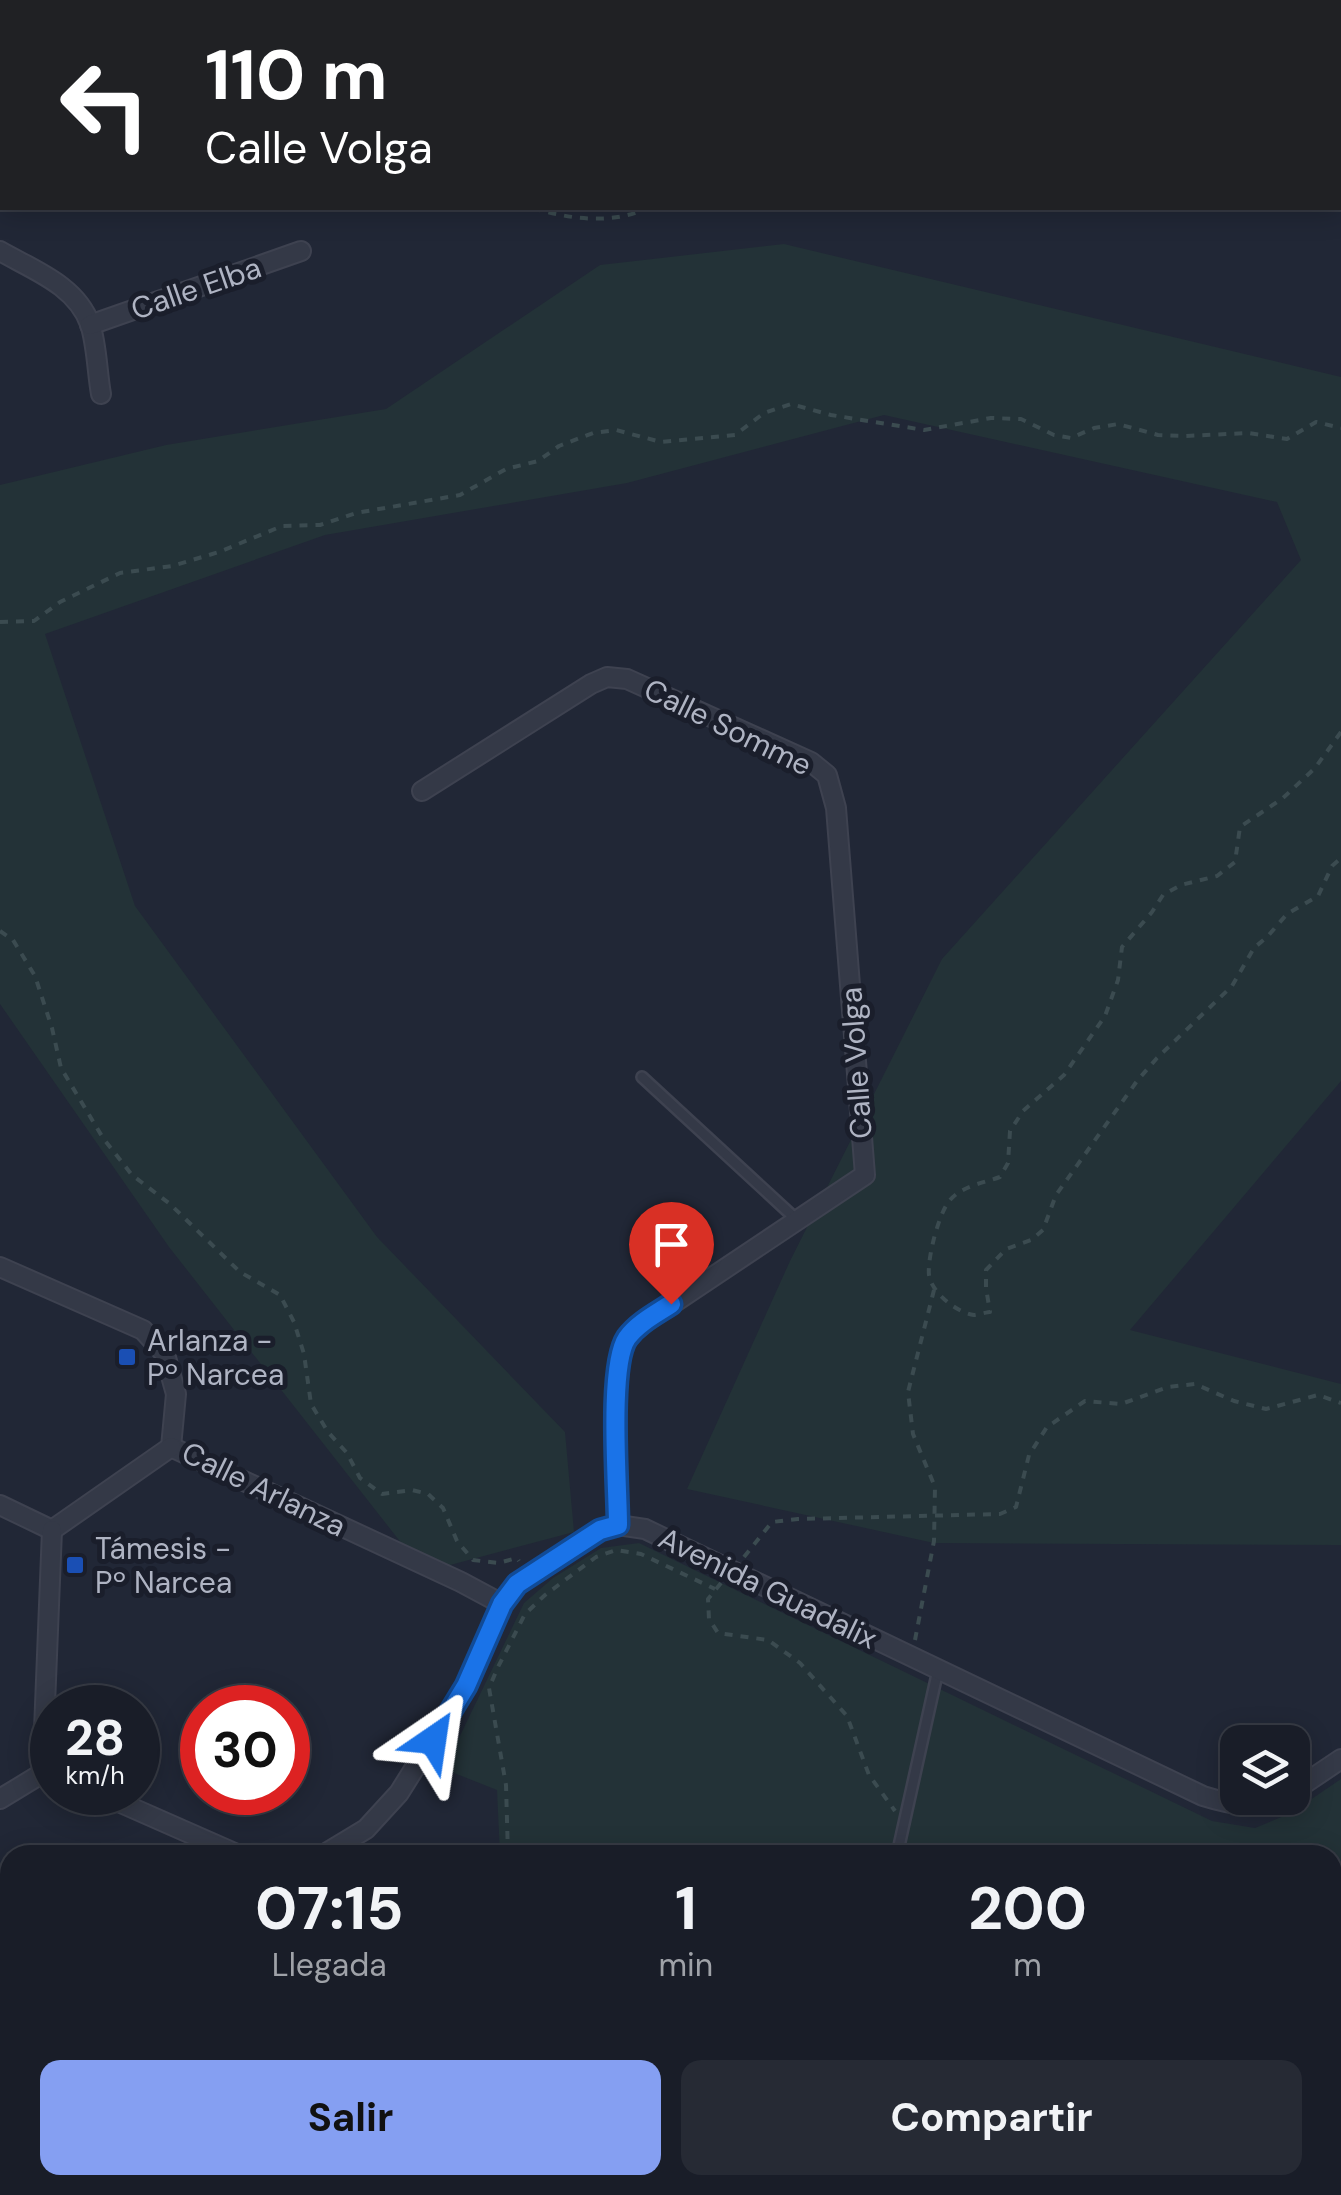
<!DOCTYPE html>
<html lang="es">
<head>
<meta charset="utf-8">
<style>
  :root { --surface:#191d28; --page:#262a34; --text:#f1f3f6; --muted:#9fa2a8; --line:#373b45; --accent:#859ff2 }
  body { margin:0; font-family:"DM Sans",sans-serif; background:var(--page); color:var(--text); height:100vh; display:flex; flex-direction:column; font-size:38px; white-space:nowrap }
  * { box-sizing:border-box; margin:0 }
  p { font-size:32px; color:var(--muted) }
  .icon { flex:none; width:55px; height:55px; fill:none; stroke:currentColor; stroke-width:2; stroke-linecap:round; stroke-linejoin:round }
  .map { position:relative; flex:1; overflow:hidden }
  .details { position:absolute; left:0px; top:1845px; width:1342px; height:350px; display:flex; flex-direction:column; background:var(--surface); border-radius:30px 30px 0 0; box-shadow:0 5px 25px #0003,0 0 0 2px var(--line) }
  .details>* { flex:none }
  .hud { position:absolute; left:0px; top:0px; width:1342px; height:210px; box-shadow:0 5px 25px #0003,0 0 0 2px var(--line); background:#202124; color:#fff; overflow:hidden }
  .tools { position:absolute; left:1220px; top:1725px; display:grid; gap:20px }
  .tools a { display:grid; place-items:center; width:90px; height:90px; border-radius:20px; background:var(--surface); box-shadow:0 5px 25px #0003,0 0 0 2px var(--line); font-size:50px }
  .speed { position:absolute; left:30px; top:1685px; display:flex; gap:20px; font-size:50px; font-weight:700; text-align:center }
  .speed>* { display:grid; place-content:center; width:130px; height:130px; border-radius:50%; background:var(--surface); box-shadow:0 5px 25px #0003,0 0 0 2px var(--line); line-height:1 }
  .speed small { font-size:25px; font-weight:400 }
  .speed .limit { border:15px solid #d22; background:#fff; color:#111 }
  .pin { position:absolute; display:grid; place-items:center; width:85px; height:85px; color:#fff; margin:-102px -42px; border-radius:50% 50% 50% 0; rotate:-45deg; box-shadow:0 0 10px #0007 }
  .pin .icon { rotate:45deg }
  .me { position:absolute; width:110px; margin:-55px; rotate:32deg; stroke-linejoin:round; filter:drop-shadow(0 0 8px #0008) }
  .turn { display:flex; align-items:center; gap:35px; height:210px; padding:0 40px; font-size:45px }
  .turn .icon { width:130px; height:130px; stroke-width:2.5 }
  .turn b { display:block; font-size:70px; line-height:85px }
  .eta { display:flex; justify-content:space-evenly; align-items:center; height:170px; text-align:center }
  .eta b { font-size:60px; font-weight:700; line-height:70px }
  .primary-button { display:flex; gap:20px; margin-top:auto; padding:20px 40px }
  .primary-button a { flex:1; height:115px; border-radius:20px; background:var(--accent); color:#111; font-size:40px; font-weight:700; line-height:115px; text-align:center }
  .primary-button a+a { background:var(--page); color:var(--text) }
  .map>svg:first-child { display:block }
</style>
</head>
<body>
<div class="map">
<svg width="1341" height="2195" viewBox="0 0 1341 2195">
  <rect width="100%" height="100%" fill="#212736"/>
  <g fill="#233237">
    <polygon points="784,244 1341,377 1341,1081 1130,1330 1341,1384 1341,1545 934,1543 687,1489 790,1261 942,959 1301,560 1277,502 884,415 627,483 325,535 45,634 135,906 377,1237 565,1432 574,1532 424,1572 169,1247 0,1004 0,485 166,445 386,409 600,265"/>
    <polygon points="639,1543 1212,1821 1255,1828 1291,1813 1341,1779 1341,2195 614,2195 602,2185 1332,2185 1332,1855 500,1855 497,1790 444,1769 524,1603 553,1578 601,1548"/>
  </g>
  <g fill="none" stroke-linecap="round" stroke-linejoin="round">
    <g stroke="#3e4250" stroke-width="14">
      <g id="lane">
        <polyline points="642,1077 797,1220"/>
        <polyline points="897,1855 938,1670"/>
        <polyline points="860,2185 866,2195"/>
      </g>
    </g>
    <g stroke="#3e4250" stroke-width="22">
      <g id="street">
        <polyline points="1186,0 1186,2"/>
        <polyline points="1340,160 1341,160"/>
        <path d="M0,251c33,19 76,34 90,73 7,21 7,48 11,70"/>
        <polyline points="90,325 301,251"/>
        <polyline points="422,791 591,684 607,677 627,679 811,762 827,775 836,808 865,1175 639,1326 626,1340 619,1359 616,1395 618,1525"/>
        <polyline points="0,1267 143,1330 165,1354 176,1394 171,1447"/>
        <polyline points="171,1447 461,1582 502,1604"/>
        <polyline points="0,1505 52,1530"/>
        <polyline points="52,1530 171,1447"/>
        <polyline points="46,1771 43,1755 52,1530"/>
        <polyline points="96,1792 239,1855"/>
        <polyline points="1292,1792 1341,1759"/>
        <polyline points="0,1799 46,1771"/>
        <path d="M323,1855l43,-26 33,-36 67,-107 36,-82 15,-20 83,-54 18,-5 27,4 558,267c32,10 46,11 78,2"/>
      </g>
    </g>
    <g stroke="#3b4b50" stroke-width="4" stroke-dasharray="8 8" stroke-linecap="butt">
      <polyline points="90,0 96,2"/>
      <polyline points="778,2 779,0"/>
      <path d="M533,208c35,11 80,17 114,0"/>
      <polyline points="0,622 34,621 60,602 120,573 172,566 219,552 282,526 320,525 356,513 460,495 506,469 538,461 559,446 593,433 616,430 661,442 735,435 764,413 791,404 831,415 924,430 991,418 1021,419 1054,435 1071,438 1094,428 1118,424 1158,435 1186,436 1248,433 1287,439 1316,422 1341,428"/>
      <path d="M1341,732l-26,36 -32,30 -43,29 -5,35 -18,14 -36,9 -18,10 -11,17 -30,35 -4,33 -13,36 -41,59 -41,36 -13,20 -2,32 -8,14c-17,6 -38,9 -50,23 -11,12 -23,59 -21,75 2,17 28,38 45,40 2,0 14,-3 16,-3l-4,-24v-18l20,-21 25,-9 12,-10 13,-35 81,-114 20,-23 75,-72 22,-38 14,-12 19,-22 31,-18 14,-30 9,-8"/>
      <polyline points="0,931 13,940 35,976 52,1028 61,1068 103,1138 132,1175 170,1204 240,1272 280,1295 294,1322 304,1354 311,1404 328,1432 347,1453 360,1478 382,1494 412,1490 428,1494 443,1508 457,1541 473,1560 498,1563 517,1558 519,1561"/>
      <polyline points="744,1557 772,1522 798,1519 1000,1514 1016,1507 1029,1455 1047,1427 1085,1401 1121,1404 1168,1387 1195,1384 1234,1401 1266,1409 1318,1395 1341,1403"/>
      <polyline points="721,1583 708,1599 709,1619 718,1633 768,1640 800,1663 847,1716 869,1775 895,1811"/>
      <polyline points="915,1640 934,1541 935,1487 913,1434 908,1392 934,1290"/>
      <polyline points="508,1855 506,1785 489,1688 498,1667 525,1614 545,1595 596,1557 616,1550 641,1554 715,1589"/>
      <polyline points="1332,1886 1341,1885"/>
      <polyline points="1332,2073 1341,2070"/>
      <polyline points="389,2185 392,2195"/>
      <polyline points="660,2185 666,2195"/>
      <polyline points="1058,2185 1070,2195"/>
    </g>
    <use href="#lane" stroke="#343947" stroke-width="9"/>
    <use href="#street" stroke="#343947" stroke-width="18"/>
  </g>
  <g fill="none" stroke-linecap="round" stroke-linejoin="round">
    <g stroke="#114b97" stroke-width="25">
      <path id="route" d="M433,1740l33,-54 36,-82 15,-20 83,-54 18,-5c0,-38 -10,-159 9,-187 11,-15 29,-24 44,-34"/>
    </g>
    <use href="#route" stroke="#1a73e8" stroke-width="18"/>
  </g>
  <g fill="#1a4fb4" stroke="#1a1e2b" stroke-width="4">
    <rect x="117" y="1347" width="20" height="20" rx="5"/>
    <rect x="65" y="1555" width="20" height="20" rx="5"/>
  </g>
  <g text-anchor="middle" dominant-baseline="central" stroke-width="10" stroke-linejoin="round" paint-order="stroke">
    <g font-size="30" fill="#afb4c3" stroke="#1a1e2b">
      <text transform="translate(196 288) rotate(-19)">Calle Elba</text>
      <text transform="translate(728 727) rotate(26)">Calle Somme</text>
      <text transform="translate(856 1063) rotate(-94)">Calle Volga</text>
      <text transform="translate(264 1489) rotate(26)">Calle Arlanza</text>
      <text transform="translate(768 1588) rotate(26)">Avenida Guadalix</text>
    </g>
    <g font-size="30" fill="#afb4c3" stroke="#1a1e2b" text-anchor="start">
      <text x="147" y="1340">Arlanza -<tspan x="147" dy="34">Pº Narcea</tspan></text>
      <text x="95" y="1548">Támesis -<tspan x="95" dy="34">Pº Narcea</tspan></text>
    </g>
  </g>
</svg>
<div class="tools">
<a><svg class="icon" aria-label="layers" viewBox="0 0 24 24"><path d="M12 4l9 5-9 5-9-5zM3 14l9 5 9-5"/></svg></a>
</div>
<div class="speed"><div>28<small>km/h</small></div><div class="limit">30</div></div>
<div class="pin" style="left:671px;top:1304px;background:#d93025"><svg class="icon" aria-label="arrive" viewBox="0 0 24 24"><path d="M6 21V4h12l-3 4 3 4H6"/></svg></div>
<svg class="me" style="left:433px;top:1740px" viewBox="-20 -20 40 40"><path d="M0-17L14 15 0 8-14 15z" fill="#1a73e8" stroke="#fff" stroke-width="4"/></svg>
<div class="hud">
<div class="turn"><svg class="icon" aria-label="left" viewBox="0 0 24 24"><path d="M17 20v-9H6M10 6l-5 5 5 5"/></svg><div><b>110 m</b>Calle Volga</div></div>
</div>
<section class="details">
<div class="eta">
<div><b>07:15</b><p>Llegada</p></div>
<div><b>1</b><p>min</p></div>
<div><b>200</b><p>m</p></div>
</div>
<div class="primary-button"><a>Salir</a><a>Compartir</a></div>
</section>
</div>
</body>
</html>
